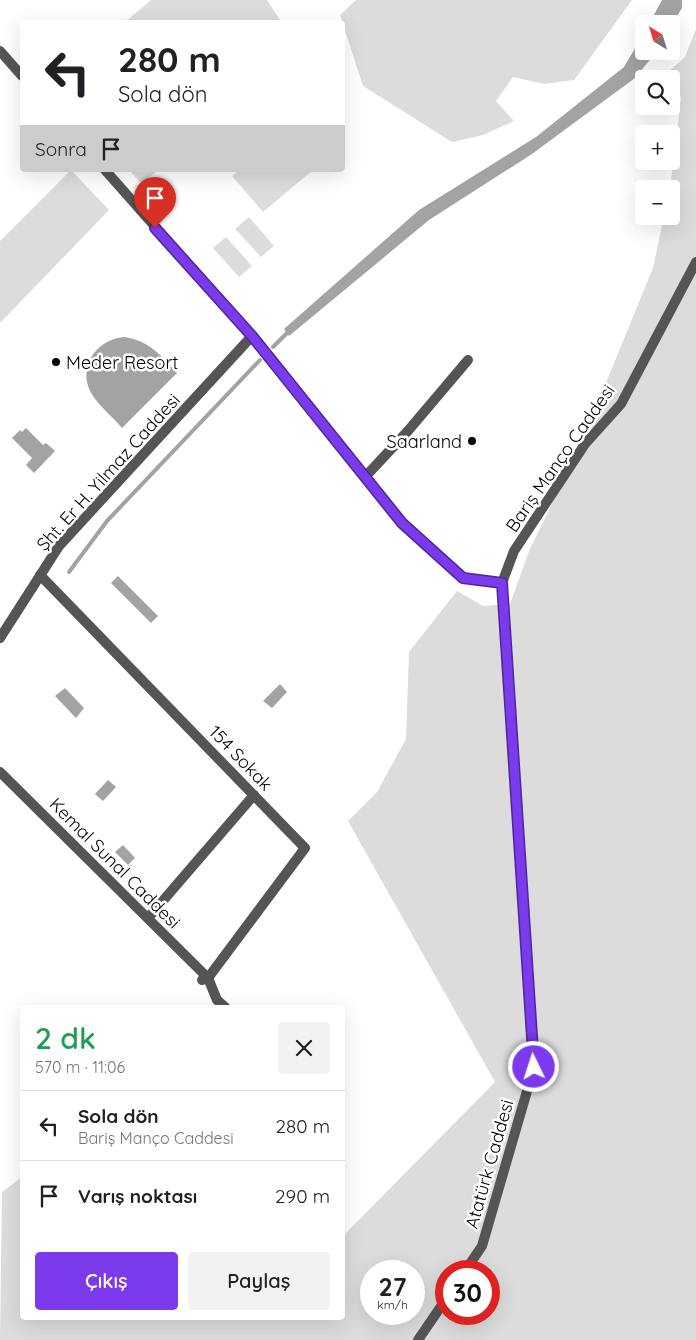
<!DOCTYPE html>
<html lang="tr">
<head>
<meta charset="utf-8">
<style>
  :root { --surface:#fff; --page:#f2f2f2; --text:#202124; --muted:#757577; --line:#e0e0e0; --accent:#7c3aed }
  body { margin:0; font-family:Quicksand,sans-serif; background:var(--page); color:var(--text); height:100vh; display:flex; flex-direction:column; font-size:19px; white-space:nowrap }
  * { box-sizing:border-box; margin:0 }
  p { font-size:16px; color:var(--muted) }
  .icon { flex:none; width:28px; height:28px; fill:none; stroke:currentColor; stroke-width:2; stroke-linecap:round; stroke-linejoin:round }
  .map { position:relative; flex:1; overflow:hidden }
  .sheet { position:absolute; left:20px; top:1005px; width:325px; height:315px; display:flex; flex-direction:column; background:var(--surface); border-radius:5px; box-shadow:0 5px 20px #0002 }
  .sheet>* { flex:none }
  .hud { position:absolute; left:20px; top:20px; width:325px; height:152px; border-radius:5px; box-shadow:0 5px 20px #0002; background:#fff; color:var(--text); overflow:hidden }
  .needle { width:32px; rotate:322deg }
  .fabs { position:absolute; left:635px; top:15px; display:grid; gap:10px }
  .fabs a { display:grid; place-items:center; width:45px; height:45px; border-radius:5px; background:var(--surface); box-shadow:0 5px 20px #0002; font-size:25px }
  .speed { position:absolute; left:360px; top:1260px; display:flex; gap:10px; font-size:25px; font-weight:700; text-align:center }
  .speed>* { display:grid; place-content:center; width:65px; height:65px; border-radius:50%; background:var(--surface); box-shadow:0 5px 20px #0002; line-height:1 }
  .speed small { font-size:12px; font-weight:400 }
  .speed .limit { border:8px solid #d22; background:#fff; color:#111 }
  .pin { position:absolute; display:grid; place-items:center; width:42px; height:42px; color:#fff; margin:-51px -21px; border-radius:50% 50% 50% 0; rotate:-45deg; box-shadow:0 0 5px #0007 }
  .pin .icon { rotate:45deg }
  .me { position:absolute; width:55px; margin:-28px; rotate:356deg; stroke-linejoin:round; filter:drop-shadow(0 0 4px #0008) }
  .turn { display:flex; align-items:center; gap:18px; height:105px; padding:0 15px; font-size:22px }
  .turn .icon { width:65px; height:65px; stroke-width:2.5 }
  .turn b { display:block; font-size:35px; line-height:42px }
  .then { display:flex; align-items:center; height:48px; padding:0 15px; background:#0003; gap:10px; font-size:19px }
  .round { display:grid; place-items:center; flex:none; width:52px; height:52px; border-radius:5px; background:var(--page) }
  .summary { display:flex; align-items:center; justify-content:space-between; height:85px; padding:0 15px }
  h1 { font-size:30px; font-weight:600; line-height:38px; color:#1e9e55 }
  .button { display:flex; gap:10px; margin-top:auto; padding:10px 15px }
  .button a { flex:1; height:58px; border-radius:5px; background:var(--accent); color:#fff; font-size:20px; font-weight:600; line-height:58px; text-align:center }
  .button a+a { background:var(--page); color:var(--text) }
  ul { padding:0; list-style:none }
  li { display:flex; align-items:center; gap:15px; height:70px; padding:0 15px; border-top:1px solid var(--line) }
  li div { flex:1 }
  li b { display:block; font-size:19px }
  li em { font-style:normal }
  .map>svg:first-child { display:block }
</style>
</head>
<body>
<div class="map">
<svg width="696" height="1340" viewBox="0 0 696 1340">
  <rect width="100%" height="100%" fill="#fff"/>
  <g fill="#dcdcdc" fill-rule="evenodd">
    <polygon points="151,0 267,0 281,22 125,22"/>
    <polygon points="356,0 632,0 574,80 544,84 513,77 496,101 514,121 483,135 452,142 363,86 340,15"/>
    <path d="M696,29v1311h-696l2,-148 20,-15v141h320l1,-82 152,-154 -147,-261 29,-29 29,-53 3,-87 48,-61 26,15 27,-2 19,-53 51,-105 73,-178 11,-52h7l-1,-27 11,-92 -10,-6v-12h-11l25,-22zM371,1271h43v43h-43zM446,1271h43v43h-43z"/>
    <polygon points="71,170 109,210 0,323 0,241"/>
    <polygon points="129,170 159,170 141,183"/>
    <polygon points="239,170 313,170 263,212 232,176"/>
    <polygon points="249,217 274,246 261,257 235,229"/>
    <polygon points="226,237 252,266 239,277 213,248"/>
  </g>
  <g fill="#a3a3a3">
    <polygon points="662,0 682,0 682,8 671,26 671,24 649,24"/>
    <polygon points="644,33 644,51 657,51 635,78 532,154 429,220 289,336 284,329 419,210 536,137 624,67"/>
    <path d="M124,337c24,3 37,18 53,36l-55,55c-9,-11 -21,-20 -29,-32 -17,-26 1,-56 31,-59z"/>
    <polygon points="26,428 43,445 46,443 55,451 34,473 26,465 32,458 12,438 20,430 22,432"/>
    <polygon points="118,576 158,616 151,623 111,583"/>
    <polygon points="280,684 287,692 272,708 263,701"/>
    <polygon points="65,688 84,708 76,718 55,696"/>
    <polygon points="108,780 116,787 103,801 95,794"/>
    <polygon points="123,845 135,858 128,865 115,852"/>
  </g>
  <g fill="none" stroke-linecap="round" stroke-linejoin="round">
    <g stroke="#a3a3a3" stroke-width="4">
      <polyline points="273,347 287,333"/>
      <polyline points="69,572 107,521 260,360"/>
    </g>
    <g stroke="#555" stroke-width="10">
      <polyline points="0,51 22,76"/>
      <polyline points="105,170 252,336 402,523 463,578 502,583 514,551 585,444 621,404 696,262"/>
      <polyline points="365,477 407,432 468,360"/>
      <polyline points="0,638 59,546 252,336"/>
      <polyline points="0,772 208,978 305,848 40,575"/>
      <polyline points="148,918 254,795"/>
      <polyline points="202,980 208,978 217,1000 226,1008"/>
      <polyline points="465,1271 482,1246 534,1067 502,583"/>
      <polyline points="418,1340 446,1299"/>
    </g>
  </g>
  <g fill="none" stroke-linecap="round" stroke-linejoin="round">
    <g stroke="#51269a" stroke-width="12">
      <polyline id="route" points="155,228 252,336 402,523 463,578 502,583 534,1067"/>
    </g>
    <use href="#route" stroke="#7c3aed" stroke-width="9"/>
  </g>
  <g fill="#000" stroke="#fff" stroke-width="2">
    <circle cx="56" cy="362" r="5"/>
    <circle cx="472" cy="441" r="5"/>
  </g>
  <g text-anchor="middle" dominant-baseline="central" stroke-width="5" stroke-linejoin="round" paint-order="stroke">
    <g font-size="18" fill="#000" stroke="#fff" text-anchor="start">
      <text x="66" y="362">Meder Resort</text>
      <text x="462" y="441" text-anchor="end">Saarland</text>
    </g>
    <g font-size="18" fill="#000" stroke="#fff">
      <text transform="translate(560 458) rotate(-55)">Bariş Manço Caddesi</text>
      <text transform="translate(108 472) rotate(-48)">Şht. Er H. Yilmaz Caddesi</text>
      <text transform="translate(241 758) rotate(46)">154 Sokak</text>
      <text transform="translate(115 863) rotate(45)">Kemal Sunal Caddesi</text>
      <text transform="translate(489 1164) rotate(-74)">Atatürk Caddesi</text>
    </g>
  </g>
</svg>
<div class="fabs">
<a><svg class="needle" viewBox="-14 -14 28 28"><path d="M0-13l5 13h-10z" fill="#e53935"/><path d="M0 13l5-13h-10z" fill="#757577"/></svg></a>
<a><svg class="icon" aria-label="search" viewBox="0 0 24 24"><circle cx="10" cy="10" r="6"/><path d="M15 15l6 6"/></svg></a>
<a>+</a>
<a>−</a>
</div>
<div class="speed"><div>27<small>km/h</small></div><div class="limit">30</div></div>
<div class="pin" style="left:155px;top:228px;background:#d93025"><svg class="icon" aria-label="arrive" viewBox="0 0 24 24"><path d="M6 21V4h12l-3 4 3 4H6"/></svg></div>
<svg class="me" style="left:534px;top:1067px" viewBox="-20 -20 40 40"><circle r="17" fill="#7c3aed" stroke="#fff" stroke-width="3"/><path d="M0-11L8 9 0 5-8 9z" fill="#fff"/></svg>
<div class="hud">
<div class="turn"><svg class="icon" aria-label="left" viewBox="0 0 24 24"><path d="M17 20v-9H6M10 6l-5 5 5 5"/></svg><div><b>280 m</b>Sola dön</div></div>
<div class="then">Sonra<svg class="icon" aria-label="arrive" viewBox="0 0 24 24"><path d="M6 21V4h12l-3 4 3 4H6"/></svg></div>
</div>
<section class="sheet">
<div class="summary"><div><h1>2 dk</h1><p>570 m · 11:06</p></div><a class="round"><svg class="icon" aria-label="close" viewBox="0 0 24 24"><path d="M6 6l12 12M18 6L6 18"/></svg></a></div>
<ul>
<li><svg class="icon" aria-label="left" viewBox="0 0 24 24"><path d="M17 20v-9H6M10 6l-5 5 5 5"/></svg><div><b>Sola dön</b><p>Bariş Manço Caddesi</p></div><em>280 m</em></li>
<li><svg class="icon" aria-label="arrive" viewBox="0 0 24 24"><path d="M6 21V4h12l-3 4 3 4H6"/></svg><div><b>Varış noktası</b></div><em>290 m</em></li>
</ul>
<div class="button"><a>Çıkış</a><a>Paylaş</a></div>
</section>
</div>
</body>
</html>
